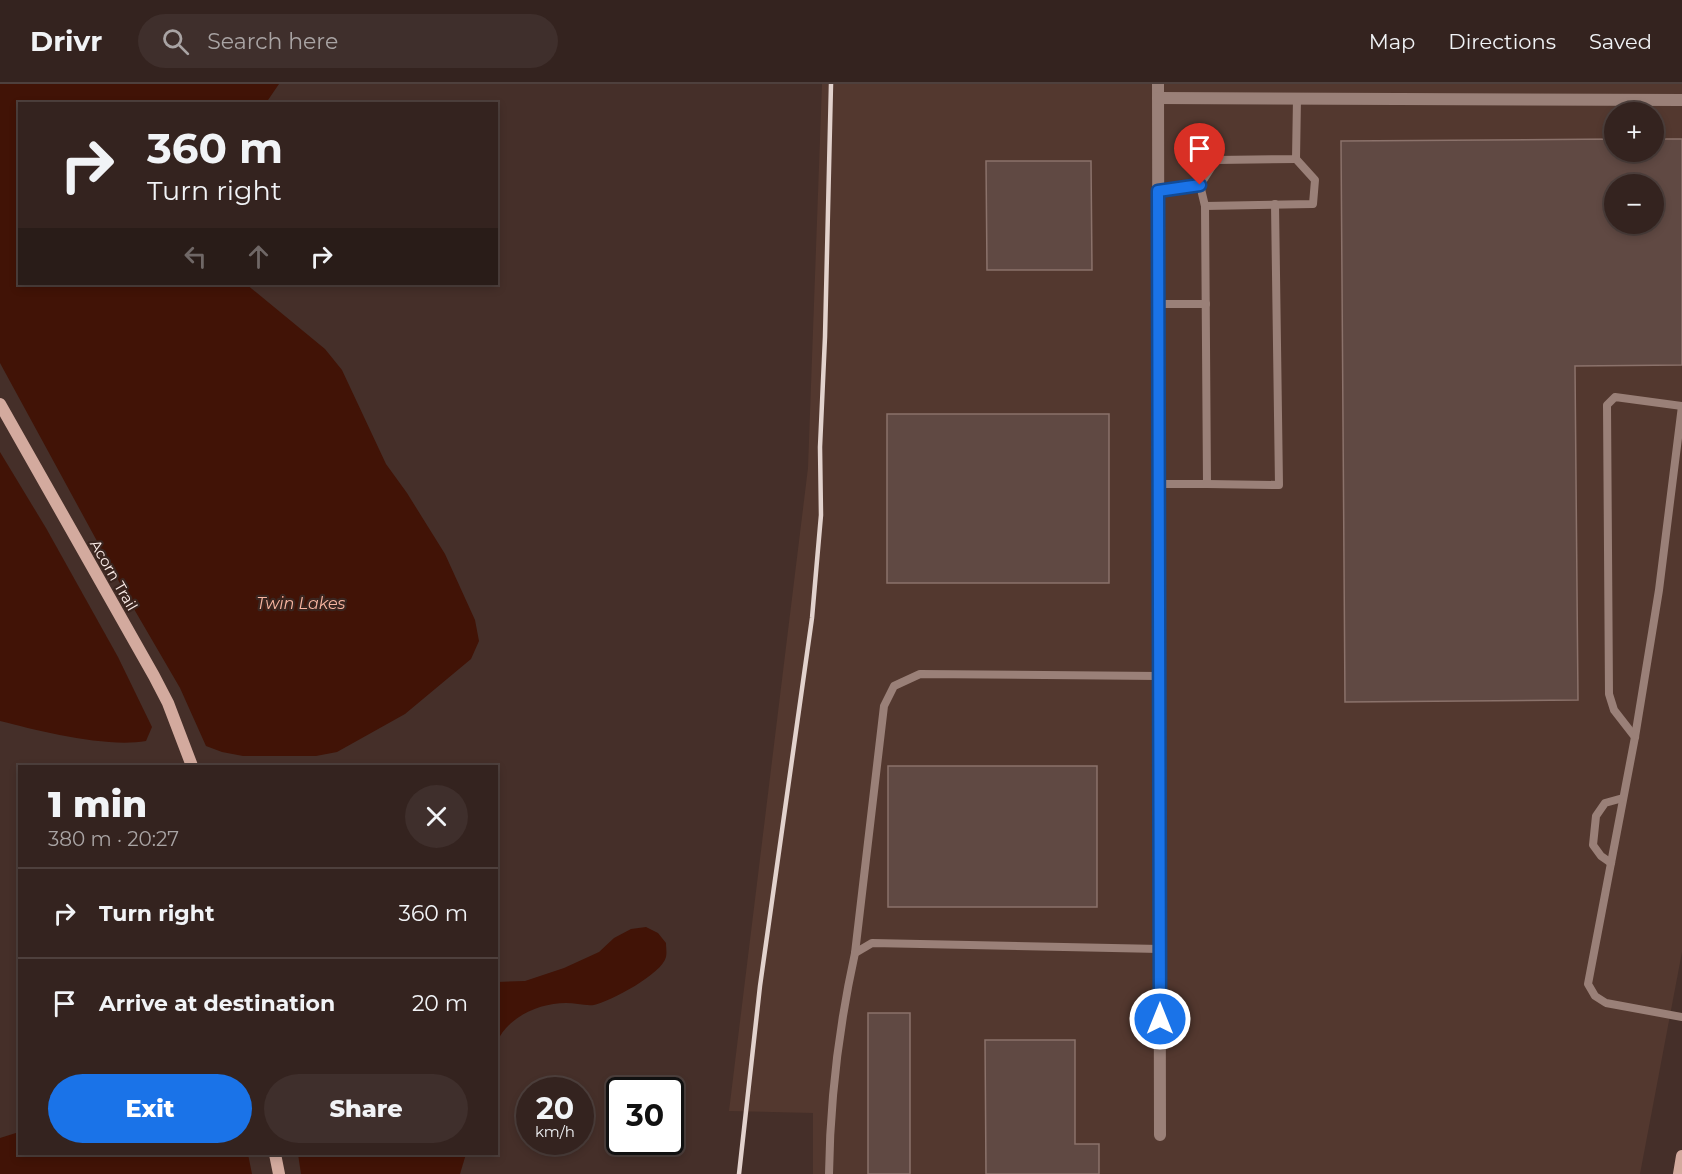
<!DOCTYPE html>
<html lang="en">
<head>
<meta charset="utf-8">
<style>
  :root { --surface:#34231f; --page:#3f2f2c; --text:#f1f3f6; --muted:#a9a4a4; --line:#4e403d; --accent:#1a73e8 }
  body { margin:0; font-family:Montserrat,sans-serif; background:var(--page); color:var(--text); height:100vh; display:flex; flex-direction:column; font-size:22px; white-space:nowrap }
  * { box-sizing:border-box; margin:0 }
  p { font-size:20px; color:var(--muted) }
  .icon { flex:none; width:33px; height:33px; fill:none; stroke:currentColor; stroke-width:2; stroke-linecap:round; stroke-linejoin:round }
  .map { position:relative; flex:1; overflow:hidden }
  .panel { position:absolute; left:18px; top:681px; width:480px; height:390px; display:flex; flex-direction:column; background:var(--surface); border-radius:0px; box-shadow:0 3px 9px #0003,0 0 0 2px var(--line) }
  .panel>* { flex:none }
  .top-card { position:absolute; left:18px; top:18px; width:480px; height:183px; border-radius:0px; box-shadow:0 3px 9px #0003,0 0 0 2px var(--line); background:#34231f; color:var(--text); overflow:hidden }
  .fabs { position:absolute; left:1604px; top:18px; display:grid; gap:12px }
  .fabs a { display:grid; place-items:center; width:60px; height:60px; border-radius:50%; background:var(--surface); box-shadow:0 3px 9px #0003,0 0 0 2px var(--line); font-size:30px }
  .speed { position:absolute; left:516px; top:993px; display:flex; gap:12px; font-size:30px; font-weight:700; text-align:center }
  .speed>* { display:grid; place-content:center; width:78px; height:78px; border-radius:50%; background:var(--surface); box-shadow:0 3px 9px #0003,0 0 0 2px var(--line); line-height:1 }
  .speed small { font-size:15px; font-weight:400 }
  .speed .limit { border:3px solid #111; border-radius:9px; background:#fff; color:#111 }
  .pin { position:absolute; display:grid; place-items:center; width:51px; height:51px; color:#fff; margin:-62px -26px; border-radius:50% 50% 50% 0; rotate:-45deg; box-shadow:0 0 6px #0007 }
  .pin .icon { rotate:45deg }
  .me { position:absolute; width:66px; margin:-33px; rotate:0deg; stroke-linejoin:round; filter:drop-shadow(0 0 4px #0008) }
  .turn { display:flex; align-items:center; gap:21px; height:126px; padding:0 30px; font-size:27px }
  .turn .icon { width:78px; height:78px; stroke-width:2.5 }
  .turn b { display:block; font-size:42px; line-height:51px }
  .lanes { display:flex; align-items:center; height:57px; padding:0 30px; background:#0003; justify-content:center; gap:30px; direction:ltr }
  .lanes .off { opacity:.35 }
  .round { display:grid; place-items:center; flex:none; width:63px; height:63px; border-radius:32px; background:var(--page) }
  .head { display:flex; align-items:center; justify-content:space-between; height:102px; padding:0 30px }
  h1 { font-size:36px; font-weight:800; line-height:45px }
  .button { display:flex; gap:12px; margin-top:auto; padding:12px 30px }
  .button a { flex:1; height:69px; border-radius:36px; background:var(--accent); color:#fff; font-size:24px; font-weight:800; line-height:69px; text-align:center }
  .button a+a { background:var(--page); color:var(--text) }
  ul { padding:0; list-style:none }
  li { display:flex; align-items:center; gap:18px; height:90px; padding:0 30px; border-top:2px solid var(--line) }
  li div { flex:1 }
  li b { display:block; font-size:22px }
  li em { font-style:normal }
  header { display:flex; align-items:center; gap:36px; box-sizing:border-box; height:84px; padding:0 30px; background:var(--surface); border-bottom:2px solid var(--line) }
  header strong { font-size:28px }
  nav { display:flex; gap:33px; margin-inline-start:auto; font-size:21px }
  .search { width:420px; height:54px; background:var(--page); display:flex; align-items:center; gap:15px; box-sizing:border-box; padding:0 21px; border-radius:33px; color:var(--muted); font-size:22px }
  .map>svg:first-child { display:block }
</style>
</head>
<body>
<header>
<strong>Drivr</strong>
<div class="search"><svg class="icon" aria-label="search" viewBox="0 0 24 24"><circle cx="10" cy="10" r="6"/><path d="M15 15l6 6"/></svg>Search here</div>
<nav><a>Map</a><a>Directions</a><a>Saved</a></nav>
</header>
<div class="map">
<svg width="1682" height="1090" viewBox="0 0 1682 1090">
  <rect width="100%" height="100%" fill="#452f29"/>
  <path fill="#53382f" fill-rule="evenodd" d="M822,0h860v868l-42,222h-827v-61l-84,-2 79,-643zM1614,28h39v40h-39zM1614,100h39v40h-39z"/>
  <g fill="#411306">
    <polygon points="0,0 279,0 266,19 20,20 20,200 246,200 325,265 342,286 386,380 407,409 445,470 475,536 479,557 471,575 405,630 337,668 316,672 243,672 222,668 206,662 180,604 134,525 0,279"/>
    <path d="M0,368l46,76 72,129 34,70 -6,14c-40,7 -107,-10 -146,-20z"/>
    <path d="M646,843l12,6 8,10c0,4 1,10 0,14 -4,17 -55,44 -72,48 -9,1 -19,-2 -28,-2 -27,0 -58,14 -69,39v-60l28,-1 39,-13 35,-16 15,-14 17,-9z"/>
    <polygon points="19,1048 20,1070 248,1070 252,1090 0,1090 0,1054"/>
    <polygon points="298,1070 466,1070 460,1090 301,1090"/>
  </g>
  <g fill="#604943" stroke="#8b726b" stroke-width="1.5" fill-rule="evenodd">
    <path d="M1614,55v13h39v-13h29v226l-107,1 3,334 -233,2 -4,-561zM1614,100h39v40h-39z"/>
    <polygon points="986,77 1091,77 1092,186 987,186"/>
    <rect x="887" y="330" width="222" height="169"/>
    <rect x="888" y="682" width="209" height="141"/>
    <rect x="868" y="929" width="42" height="161"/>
    <polygon points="985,956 1075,956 1075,1060 1099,1060 1099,1090 986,1090"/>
  </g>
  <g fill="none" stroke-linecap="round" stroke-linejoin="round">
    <g stroke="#9a8078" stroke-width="8">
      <polyline points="1200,101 1205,122 1313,120 1315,96 1296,75"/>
      <polyline points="1158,107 1200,101 1216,76 1296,75 1297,14"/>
      <polyline points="1158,220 1206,220"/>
      <polyline points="1682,322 1659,506 1635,653 1588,900 1595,912 1606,919 1682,933"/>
      <polyline points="1159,400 1207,400 1205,122"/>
      <polyline points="1207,400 1279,401 1275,120"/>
      <polyline points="1635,653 1614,626 1609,610 1607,321 1615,313 1682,322"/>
      <polyline points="1611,779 1601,772 1593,761 1596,732 1605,719 1623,714"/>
      <polyline points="855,869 884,622 894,602 920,590 1159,592"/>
      <path d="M829,1090c1,-75 10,-148 26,-221l17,-10 288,6"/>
    </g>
    <g stroke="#9a8078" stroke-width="12">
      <polyline points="1158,0 1160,1051"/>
      <polyline points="1158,14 1682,16"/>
    </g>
    <g stroke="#d3aa9e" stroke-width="12">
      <polyline points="0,320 154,592 168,619 192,682"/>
      <polyline points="275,1070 279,1090"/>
      <polyline points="1679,1090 1682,1072"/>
    </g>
    <polyline stroke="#e2d2cd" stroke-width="4.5" points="739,1090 760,902 812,534 821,431 820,363 825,253 831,0"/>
  </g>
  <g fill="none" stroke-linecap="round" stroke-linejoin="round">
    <g stroke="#114b97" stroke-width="15">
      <polyline id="route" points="1160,935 1158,107 1200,101"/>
    </g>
    <use href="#route" stroke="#1a73e8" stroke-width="10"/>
  </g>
  <g text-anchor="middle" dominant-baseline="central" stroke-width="4.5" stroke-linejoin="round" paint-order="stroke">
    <g font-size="15" fill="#fdeeea" stroke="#3a251f">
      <text transform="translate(114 491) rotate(60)">Acorn Trail</text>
    </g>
    <g font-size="16" font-style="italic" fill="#f8b5a0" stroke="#3a251f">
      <text x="301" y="519">Twin Lakes</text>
    </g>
  </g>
</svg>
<div class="fabs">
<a>+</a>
<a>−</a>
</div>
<div class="speed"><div>20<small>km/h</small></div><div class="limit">30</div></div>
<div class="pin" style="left:1200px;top:101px;background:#d93025"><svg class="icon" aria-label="arrive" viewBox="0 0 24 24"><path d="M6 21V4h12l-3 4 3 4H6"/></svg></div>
<svg class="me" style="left:1160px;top:935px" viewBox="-20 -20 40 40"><circle r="17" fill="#1a73e8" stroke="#fff" stroke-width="3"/><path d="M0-11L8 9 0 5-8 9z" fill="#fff"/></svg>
<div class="top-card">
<div class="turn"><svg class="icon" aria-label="right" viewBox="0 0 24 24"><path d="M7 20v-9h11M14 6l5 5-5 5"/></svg><div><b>360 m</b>Turn right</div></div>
<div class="lanes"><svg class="icon off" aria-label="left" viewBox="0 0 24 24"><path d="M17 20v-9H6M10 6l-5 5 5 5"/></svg><svg class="icon off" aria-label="ahead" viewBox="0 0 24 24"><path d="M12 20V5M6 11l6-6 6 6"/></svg><svg class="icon" aria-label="right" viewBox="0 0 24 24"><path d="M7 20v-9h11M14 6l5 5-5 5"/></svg></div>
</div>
<section class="panel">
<div class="head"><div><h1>1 min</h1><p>380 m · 20:27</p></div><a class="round"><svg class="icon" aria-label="close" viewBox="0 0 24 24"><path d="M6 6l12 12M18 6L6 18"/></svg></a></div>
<ul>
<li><svg class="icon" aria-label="right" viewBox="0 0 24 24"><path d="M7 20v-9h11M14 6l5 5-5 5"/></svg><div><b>Turn right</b></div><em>360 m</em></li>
<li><svg class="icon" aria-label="arrive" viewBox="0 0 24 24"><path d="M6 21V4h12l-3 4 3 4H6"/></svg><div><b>Arrive at destination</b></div><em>20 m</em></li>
</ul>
<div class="button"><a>Exit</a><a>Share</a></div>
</section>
</div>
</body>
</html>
